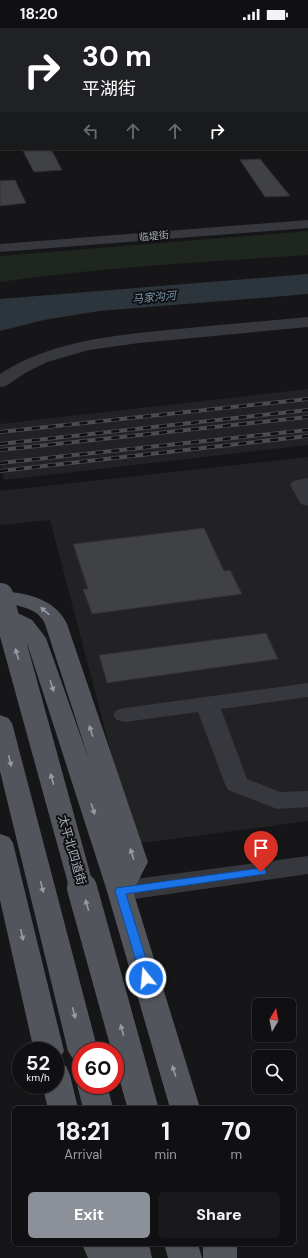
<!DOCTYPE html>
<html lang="en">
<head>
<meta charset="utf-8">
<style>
  :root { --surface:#101012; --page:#19191b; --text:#f1f3f6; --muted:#9c9d9f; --line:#303032; --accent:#8c9099 }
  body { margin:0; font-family:"DM Sans","Noto Sans SC",sans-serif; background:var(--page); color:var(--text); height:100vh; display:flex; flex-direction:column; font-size:15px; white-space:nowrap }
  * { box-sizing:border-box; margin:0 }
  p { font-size:13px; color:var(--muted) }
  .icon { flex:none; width:22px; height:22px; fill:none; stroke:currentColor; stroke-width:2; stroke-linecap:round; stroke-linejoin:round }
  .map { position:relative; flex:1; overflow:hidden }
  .drawer { position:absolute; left:12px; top:1078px; width:284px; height:140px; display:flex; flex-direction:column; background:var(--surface); border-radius:6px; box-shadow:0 1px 3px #0004,0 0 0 1px var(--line) }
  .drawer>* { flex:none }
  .top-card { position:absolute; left:0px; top:0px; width:308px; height:122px; box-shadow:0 1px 3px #0004,0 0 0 1px var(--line); background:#202124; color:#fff; overflow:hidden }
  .needle { width:26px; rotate:10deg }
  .tools { position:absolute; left:252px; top:970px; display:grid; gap:8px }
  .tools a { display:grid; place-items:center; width:44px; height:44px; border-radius:6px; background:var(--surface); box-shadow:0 1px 3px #0004,0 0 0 1px var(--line); font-size:20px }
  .speed { position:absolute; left:12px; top:1014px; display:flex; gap:8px; font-size:20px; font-weight:700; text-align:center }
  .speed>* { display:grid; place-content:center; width:52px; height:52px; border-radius:50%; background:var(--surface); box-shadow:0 1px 3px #0004,0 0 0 1px var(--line); line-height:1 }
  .speed small { font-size:10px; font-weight:400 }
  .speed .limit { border:6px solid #d22; background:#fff; color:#111 }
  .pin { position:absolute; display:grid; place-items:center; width:34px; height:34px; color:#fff; margin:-41px -17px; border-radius:50% 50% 50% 0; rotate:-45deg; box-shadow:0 0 4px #0007 }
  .pin .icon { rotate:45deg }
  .me { position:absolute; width:44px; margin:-22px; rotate:343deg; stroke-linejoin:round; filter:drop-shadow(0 0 3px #0008) }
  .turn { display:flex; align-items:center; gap:14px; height:84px; padding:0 16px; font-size:18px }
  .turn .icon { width:52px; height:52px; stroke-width:2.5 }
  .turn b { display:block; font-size:28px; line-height:34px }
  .lanes { display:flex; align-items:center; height:38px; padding:0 16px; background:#0003; justify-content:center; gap:20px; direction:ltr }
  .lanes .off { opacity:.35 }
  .eta { display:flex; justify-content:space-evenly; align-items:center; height:68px; text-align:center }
  .eta b { font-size:24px; font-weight:800; line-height:28px }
  .primary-button { display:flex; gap:8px; margin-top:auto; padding:8px 16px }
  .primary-button a { flex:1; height:46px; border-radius:6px; background:var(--accent); color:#fff; font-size:16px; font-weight:800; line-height:46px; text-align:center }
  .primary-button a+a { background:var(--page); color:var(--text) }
  .status { display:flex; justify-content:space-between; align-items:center; height:28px; padding:0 20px; background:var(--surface); direction:ltr }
  .status svg { height:11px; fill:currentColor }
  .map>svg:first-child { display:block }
</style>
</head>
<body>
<div class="status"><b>18:20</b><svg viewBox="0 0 49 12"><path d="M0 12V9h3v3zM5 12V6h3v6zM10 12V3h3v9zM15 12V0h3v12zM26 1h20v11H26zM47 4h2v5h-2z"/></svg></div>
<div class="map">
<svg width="308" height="1230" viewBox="0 0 308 1230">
  <rect width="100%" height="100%" fill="#161618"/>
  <g fill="#222225">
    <polygon points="308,361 308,417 4,452 0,435 0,396"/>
    <polygon points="308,429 308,793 135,816 50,492 0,497 0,463"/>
  </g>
  <path fill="#1e261f" d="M308,203v24c-103,7 -206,12 -308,27v-26z"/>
  <polygon fill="#2c353c" points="308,246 308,266 99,283 44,292 0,303 0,271"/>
  <g fill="#404145" stroke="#303034">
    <polygon points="45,121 51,121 62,142 34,144 23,123"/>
    <polygon points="260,131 290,168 265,169 240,132"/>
    <polygon points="15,152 26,175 0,178 0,153"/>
    <polygon points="204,500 224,543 230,542 242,566 92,586 83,561 88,561 73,516"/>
    <polygon points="266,605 278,631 107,655 99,627"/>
  </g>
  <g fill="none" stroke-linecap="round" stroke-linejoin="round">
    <g fill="#37383d" fill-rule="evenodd">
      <rect x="307" y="5" width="1" height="6"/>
      <rect x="0" y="23" width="1" height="6"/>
      <polygon points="308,192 308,200 0,224 0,216"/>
      <path d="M308,289v10l-169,16 -50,7 -42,12 -22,11 -19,13 -6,1v-13c52,-34 117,-39 178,-45 43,-4 87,-8 130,-12z"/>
      <polygon points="308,450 308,478 301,476 290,457 293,453"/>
      <polygon points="308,655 308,669 221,681 247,751 280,764 308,763 308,779 277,781 228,762 225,756 198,684 125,694 117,692 113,687 117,682 125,680"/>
      <polygon points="308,828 308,846 120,873 111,870 107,863 111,856 120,853"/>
    </g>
    <g fill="#53555c" fill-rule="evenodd">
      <polygon points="37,0 48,0 37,1"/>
      <rect x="67" y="0" width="10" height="1"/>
      <polygon points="1,61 1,69 0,70 0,62"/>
      <rect x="0" y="85" width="1" height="8"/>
      <path d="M0,563c26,2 55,7 67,33l81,238 -15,29 67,217h-30l-63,-217 -79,-245c-7,-14 -14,-20 -28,-25v-13l22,7 10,5 14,18 43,122 -44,-136c-7,-17 -29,-19 -45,-21z"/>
      <polygon points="0,687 8,690 12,695 98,1023 81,1023 81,1034 73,1031 68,1023 0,743"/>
      <polygon points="0,806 9,809 13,815 64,1023 59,1031 55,1033 55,1023 34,1023 0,872"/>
      <polygon points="55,1035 66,1038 70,1047 78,1080 48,1080 42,1057 55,1057"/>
      <polygon points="81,1049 81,1057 107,1057 113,1080 83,1080 77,1057"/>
      <polygon points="82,1216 149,1216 152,1230 88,1230"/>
      <polygon points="164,1216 198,1216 202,1230 168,1230"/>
      <rect x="203" y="1216" width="34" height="14"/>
    </g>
    <g stroke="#4a4c52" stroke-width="4">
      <g id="rail">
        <polyline points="0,404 308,371"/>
        <polyline points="0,416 308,382"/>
        <polyline points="0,422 308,389"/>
        <polyline points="0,435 308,402"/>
        <polyline points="0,443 308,408"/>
      </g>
    </g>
    <use href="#rail" stroke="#111113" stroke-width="2.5" stroke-dasharray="8" stroke-linecap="butt"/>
    <polyline stroke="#53555c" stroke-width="19" points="0,565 1,568"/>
    <polyline stroke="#53555c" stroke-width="24" points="1,567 82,861"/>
    <polyline stroke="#53555c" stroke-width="30" points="82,860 143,1080"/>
  </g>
  <defs><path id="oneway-solid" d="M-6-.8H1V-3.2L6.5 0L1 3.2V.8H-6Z"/></defs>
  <g fill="#979ba6">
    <use href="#oneway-solid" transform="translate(45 583) rotate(-139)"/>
    <use href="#oneway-solid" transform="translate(17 626) rotate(-106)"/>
    <use href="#oneway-solid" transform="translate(52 658) rotate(72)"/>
    <use href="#oneway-solid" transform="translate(91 703) rotate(-108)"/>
    <use href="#oneway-solid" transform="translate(10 733) rotate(76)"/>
    <use href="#oneway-solid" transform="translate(52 751) rotate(-106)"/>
    <use href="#oneway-solid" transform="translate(93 781) rotate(72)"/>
    <use href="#oneway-solid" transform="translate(132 826) rotate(-108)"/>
    <use href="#oneway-solid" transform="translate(42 859) rotate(76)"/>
    <use href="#oneway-solid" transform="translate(87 877) rotate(-106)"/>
    <use href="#oneway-solid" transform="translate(22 907) rotate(77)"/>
    <use href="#oneway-solid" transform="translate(74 985) rotate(76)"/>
    <use href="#oneway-solid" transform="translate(122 1002) rotate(-106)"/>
    <use href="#oneway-solid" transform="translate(174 1043) rotate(-107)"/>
  </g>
  <polygon fill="#1a73e8" stroke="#114b97" points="261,840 265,841 266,844 265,846 126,866 152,950 150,953 146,954 142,953 115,863 116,860"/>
  <g text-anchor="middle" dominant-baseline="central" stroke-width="4" stroke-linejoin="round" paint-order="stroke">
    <g font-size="10" fill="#a8adb8" stroke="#111113">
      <text transform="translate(154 208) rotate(-5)">临堤街</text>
    </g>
    <g font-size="11" font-style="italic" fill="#7f9bb3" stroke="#111113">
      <text transform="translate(154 269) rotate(-5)">马家沟河</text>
    </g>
    <g font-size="12" fill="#a8adb8" stroke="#111113">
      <text transform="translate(72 822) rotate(74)">太平北四道街</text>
    </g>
  </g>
</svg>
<div class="tools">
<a><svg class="needle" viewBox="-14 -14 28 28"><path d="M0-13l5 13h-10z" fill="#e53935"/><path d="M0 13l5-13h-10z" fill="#9c9d9f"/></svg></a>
<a><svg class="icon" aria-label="search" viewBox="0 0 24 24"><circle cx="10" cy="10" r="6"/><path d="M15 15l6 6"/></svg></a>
</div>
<div class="speed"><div>52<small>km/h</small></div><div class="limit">60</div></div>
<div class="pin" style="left:261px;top:844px;background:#d93025"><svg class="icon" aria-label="arrive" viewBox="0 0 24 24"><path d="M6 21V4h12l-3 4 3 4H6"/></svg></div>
<svg class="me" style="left:146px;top:950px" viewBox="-20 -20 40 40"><circle r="17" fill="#1a73e8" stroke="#fff" stroke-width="3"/><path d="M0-11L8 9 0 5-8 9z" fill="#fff"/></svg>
<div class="top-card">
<div class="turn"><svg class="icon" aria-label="right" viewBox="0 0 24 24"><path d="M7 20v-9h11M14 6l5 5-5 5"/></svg><div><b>30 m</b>平湖街</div></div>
<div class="lanes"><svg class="icon off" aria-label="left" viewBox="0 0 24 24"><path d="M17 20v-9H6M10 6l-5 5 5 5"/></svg><svg class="icon off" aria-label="ahead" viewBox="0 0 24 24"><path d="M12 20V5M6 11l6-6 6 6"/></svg><svg class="icon off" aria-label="ahead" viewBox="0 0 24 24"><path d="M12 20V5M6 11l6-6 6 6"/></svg><svg class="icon" aria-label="right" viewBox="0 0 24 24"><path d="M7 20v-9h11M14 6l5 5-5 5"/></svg></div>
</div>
<section class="drawer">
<div class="eta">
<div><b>18:21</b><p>Arrival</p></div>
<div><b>1</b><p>min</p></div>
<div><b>70</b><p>m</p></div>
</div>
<div class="primary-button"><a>Exit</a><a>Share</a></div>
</section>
</div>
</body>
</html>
